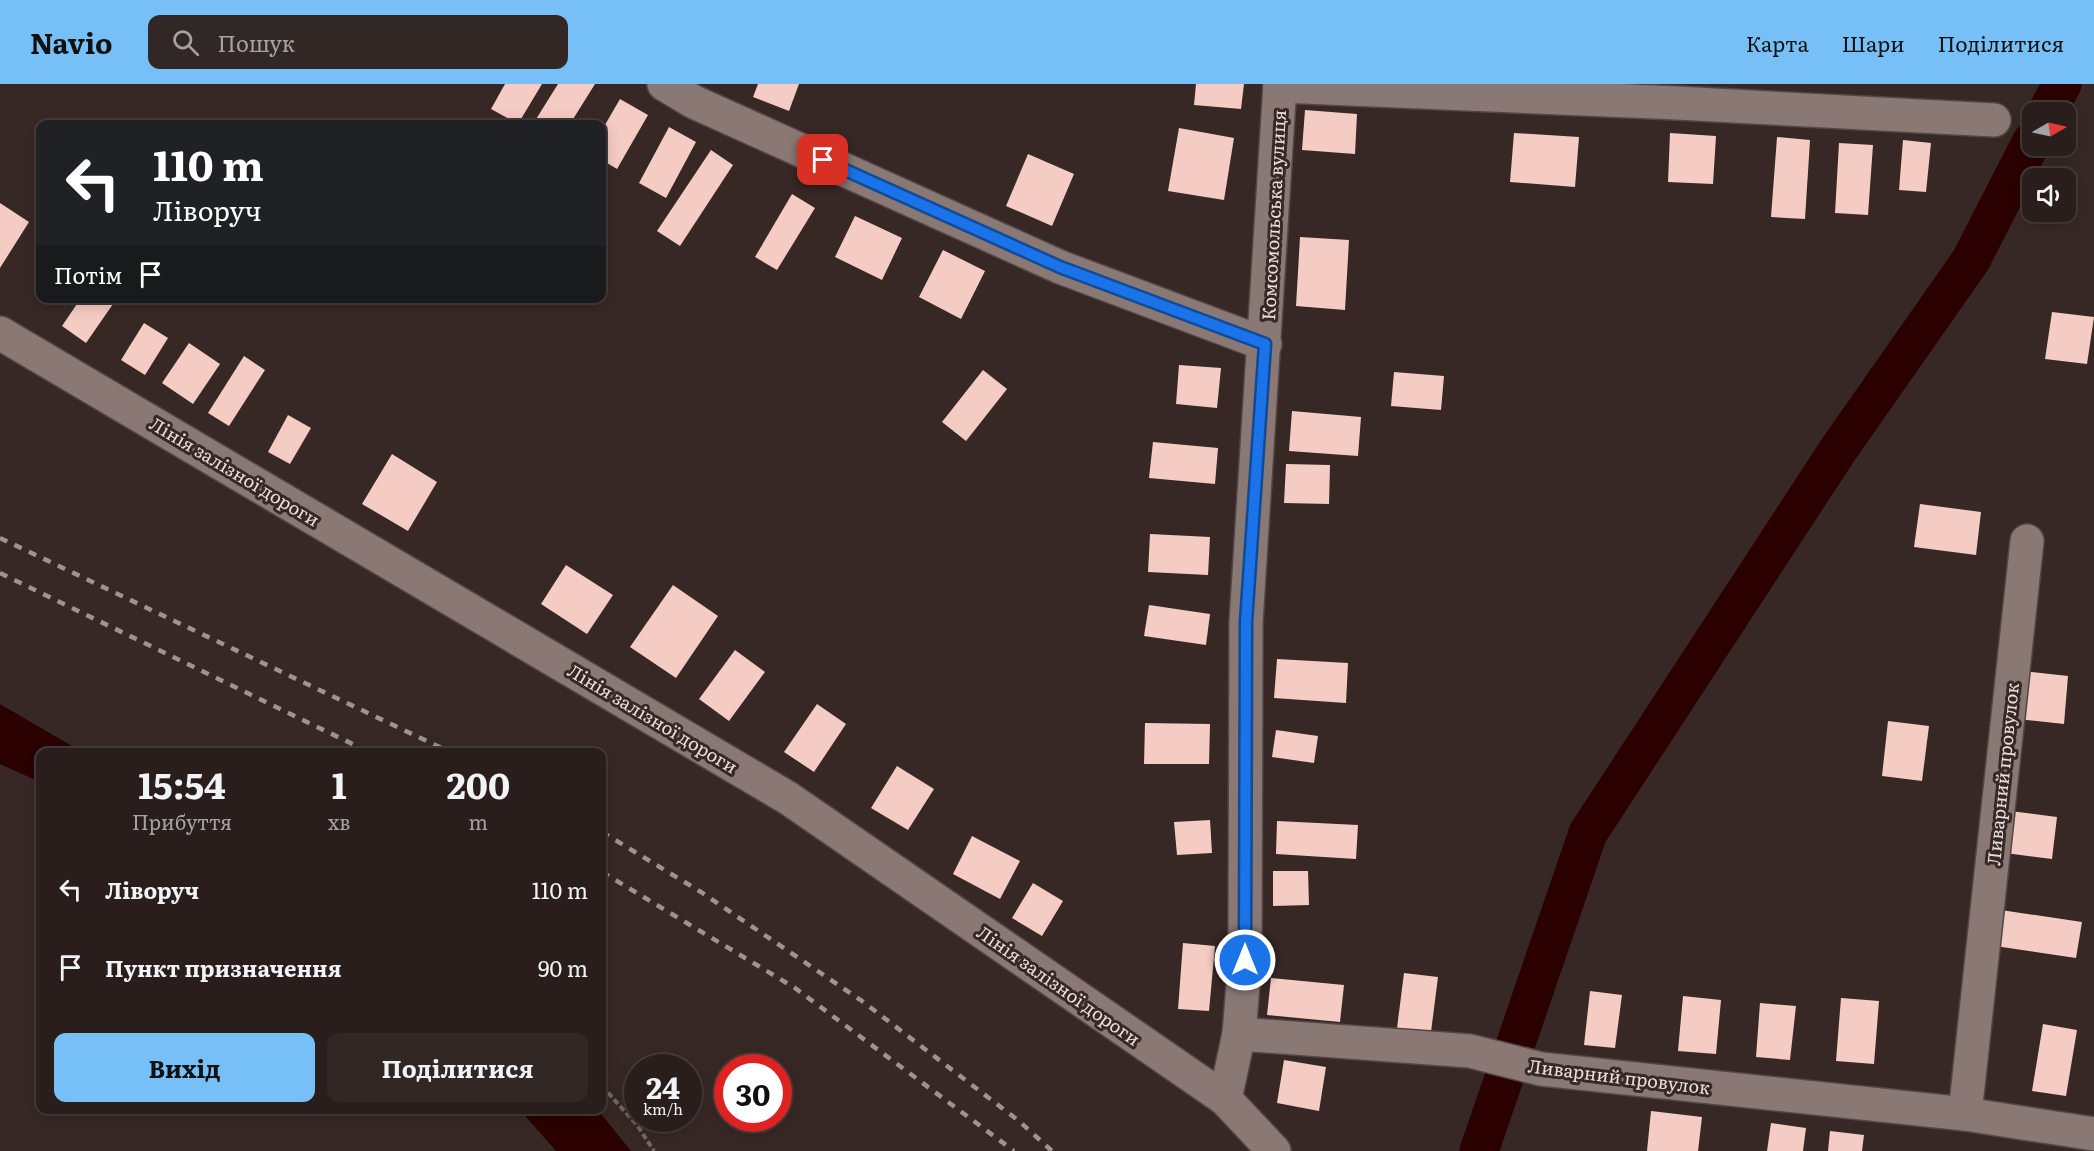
<!DOCTYPE html>
<html lang="uk">
<head>
<meta charset="utf-8">
<style>
  :root { --surface:#291e1c; --page:#312725; --text:#f1f3f6; --muted:#a5a2a3; --line:#453c3b; --accent:#76c0f7 }
  body { margin:0; font-family:Literata,serif; background:var(--page); color:var(--text); height:100vh; display:flex; flex-direction:column; font-size:22px; white-space:nowrap }
  * { box-sizing:border-box; margin:0 }
  p { font-size:20px; color:var(--muted) }
  .icon { flex:none; width:33px; height:33px; fill:none; stroke:currentColor; stroke-width:2; stroke-linecap:round; stroke-linejoin:round }
  .map { position:relative; flex:1; overflow:hidden }
  .panel { position:absolute; left:36px; top:664px; width:570px; height:366px; display:flex; flex-direction:column; background:var(--surface); border-radius:12px; box-shadow:0 3px 15px #0003,0 0 0 2px var(--line) }
  .panel>* { flex:none }
  .guide { position:absolute; left:36px; top:36px; width:570px; height:183px; border-radius:12px; box-shadow:0 3px 15px #0003,0 0 0 2px var(--line); background:#202124; color:#fff; overflow:hidden }
  .needle { width:39px; rotate:81deg }
  .buttons { position:absolute; left:2022px; top:18px; display:grid; gap:12px }
  .buttons a { display:grid; place-items:center; width:54px; height:54px; border-radius:12px; background:var(--surface); box-shadow:0 3px 15px #0003,0 0 0 2px var(--line); font-size:30px }
  .speed { position:absolute; left:624px; top:970px; display:flex; gap:12px; font-size:30px; font-weight:700; text-align:center }
  .speed>* { display:grid; place-content:center; width:78px; height:78px; border-radius:50%; background:var(--surface); box-shadow:0 3px 15px #0003,0 0 0 2px var(--line); line-height:1 }
  .speed small { font-size:15px; font-weight:400 }
  .speed .limit { border:9px solid #d22; background:#fff; color:#111 }
  .pin { position:absolute; display:grid; place-items:center; width:51px; height:51px; color:#fff; margin:-26px; border-radius:12px; box-shadow:0 3px 9px #0006 }
  .me { position:absolute; width:66px; margin:-33px; rotate:0deg; stroke-linejoin:round; filter:drop-shadow(0 0 4px #0008) }
  .turn { display:flex; align-items:center; gap:21px; height:126px; padding:0 18px; font-size:27px }
  .turn .icon { width:78px; height:78px; stroke-width:2.5 }
  .turn b { display:block; font-size:42px; line-height:51px }
  .then { display:flex; align-items:center; height:57px; padding:0 18px; background:#0003; gap:12px; font-size:22px }
  .eta { display:flex; justify-content:space-evenly; align-items:center; height:102px; text-align:center }
  .eta b { font-size:36px; font-weight:700; line-height:42px }
  .cta { display:flex; gap:12px; margin-top:auto; padding:12px 18px }
  .cta a { flex:1; height:69px; border-radius:12px; background:var(--accent); color:#111; font-size:24px; font-weight:700; line-height:69px; text-align:center }
  .cta a+a { background:var(--page); color:var(--text) }
  ul { padding:0; list-style:none }
  li { display:flex; align-items:center; gap:18px; height:78px; padding:0 18px }
  li div { flex:1 }
  li b { display:block; font-size:22px }
  li em { font-style:normal }
  header { display:flex; align-items:center; gap:36px; box-sizing:border-box; height:84px; padding:0 30px; background:var(--accent); color:#111 }
  header strong { font-size:28px }
  nav { display:flex; gap:33px; margin-inline-start:auto; font-size:21px }
  .search { width:420px; height:54px; background:var(--page); display:flex; align-items:center; gap:15px; box-sizing:border-box; padding:0 21px; border-radius:12px; color:var(--muted); font-size:22px }
  .map>svg:first-child { display:block }
</style>
</head>
<body>
<header>
<strong>Navio</strong>
<div class="search"><svg class="icon" aria-label="search" viewBox="0 0 24 24"><circle cx="10" cy="10" r="6"/><path d="M15 15l6 6"/></svg>Пошук</div>
<nav><a>Карта</a><a>Шари</a><a>Поділитися</a></nav>
</header>
<div class="map">
<svg width="2094" height="1067" viewBox="0 0 2094 1067">
  <rect width="100%" height="100%" fill="#372825"/>
  <g fill="#2b0100">
    <polygon points="0,620 77,665 87,669 40,669 40,698 0,680"/>
    <polygon points="520,1026 598,1026 631,1067 556,1067"/>
  </g>
  <g fill="none" stroke-linecap="round" stroke-linejoin="round">
    <g stroke="#2b0100" stroke-width="39">
      <polyline points="2047,28 2062,0"/>
      <polyline points="1479,1067 1588,749 1838,366 1971,176 2032,57"/>
    </g>
  </g>
  <g fill="#f5ccc3">
    <polygon points="505,0 542,0 518,40 491,25"/>
    <polygon points="558,0 595,0 570,40 533,40"/>
    <polygon points="758,0 799,0 789,27 753,13"/>
    <polygon points="1196,0 1244,0 1241,25 1194,21"/>
    <polygon points="620,15 648,31 617,85 602,76 602,46"/>
    <polygon points="1305,26 1357,30 1355,70 1302,66"/>
    <polygon points="669,43 696,58 666,114 639,99"/>
    <polygon points="1179,44 1234,54 1224,116 1168,107"/>
    <polygon points="1514,49 1579,53 1575,103 1510,98"/>
    <polygon points="1670,49 1716,52 1713,100 1668,98"/>
    <polygon points="1777,53 1810,56 1805,135 1771,133"/>
    <polygon points="1903,56 1931,59 1926,108 1899,106"/>
    <polygon points="1839,59 1873,61 1868,131 1835,129"/>
    <polygon points="711,66 733,81 680,162 657,147"/>
    <polygon points="1028,70 1074,90 1052,142 1006,122"/>
    <polygon points="792,110 815,124 777,186 755,173"/>
    <polygon points="0,119 29,138 0,184"/>
    <polygon points="855,132 902,154 882,196 835,173"/>
    <polygon points="1300,153 1349,156 1345,226 1296,222"/>
    <polygon points="943,166 985,187 961,235 919,213"/>
    <polygon points="81,214 105,214 113,220 86,259 62,242"/>
    <polygon points="2052,228 2094,233 2087,280 2045,275"/>
    <polygon points="144,239 168,254 145,291 121,276"/>
    <polygon points="189,259 220,280 193,320 162,299"/>
    <polygon points="244,272 265,286 229,342 208,329"/>
    <polygon points="1179,281 1221,284 1217,324 1176,320"/>
    <polygon points="983,286 1007,305 966,357 942,338"/>
    <polygon points="1394,288 1444,292 1441,326 1391,322"/>
    <polygon points="1292,327 1361,333 1358,372 1289,367"/>
    <polygon points="288,331 311,344 290,380 268,368"/>
    <polygon points="1153,358 1218,364 1215,400 1149,394"/>
    <polygon points="392,370 437,398 408,447 362,420"/>
    <polygon points="1286,380 1330,381 1329,420 1284,419"/>
    <polygon points="1920,420 1981,428 1976,471 1914,463"/>
    <polygon points="1150,450 1210,453 1208,491 1148,488"/>
    <polygon points="566,481 613,511 587,550 541,520"/>
    <polygon points="673,501 718,532 676,594 630,563"/>
    <polygon points="1149,521 1210,530 1206,561 1144,552"/>
    <polygon points="735,566 765,588 729,637 699,615"/>
    <polygon points="1277,575 1348,579 1346,619 1274,614"/>
    <polygon points="2022,587 2068,592 2064,640 2017,635"/>
    <polygon points="817,620 846,640 814,688 784,668"/>
    <polygon points="1888,637 1929,642 1922,697 1882,692"/>
    <polygon points="1145,639 1210,640 1209,680 1144,680"/>
    <polygon points="1276,646 1318,652 1314,679 1272,673"/>
    <polygon points="897,682 934,705 908,746 871,724"/>
    <polygon points="2010,727 2057,733 2052,775 2005,769"/>
    <polygon points="1210,736 1212,769 1177,771 1174,738"/>
    <polygon points="1277,737 1358,741 1356,775 1276,770"/>
    <polygon points="972,752 1020,777 1000,815 953,790"/>
    <polygon points="1273,787 1308,787 1309,821 1273,822"/>
    <polygon points="1033,799 1063,817 1042,852 1012,834"/>
    <polygon points="2001,826 2082,838 2076,874 1995,862"/>
    <polygon points="1183,859 1215,862 1209,927 1178,925"/>
    <polygon points="1404,889 1438,893 1431,948 1397,944"/>
    <polygon points="1271,894 1344,901 1340,938 1267,931"/>
    <polygon points="1590,907 1622,911 1615,964 1584,961"/>
    <polygon points="1683,912 1721,916 1716,970 1678,967"/>
    <polygon points="1841,914 1879,917 1874,980 1836,977"/>
    <polygon points="1760,919 1796,922 1790,976 1756,973"/>
    <polygon points="2043,940 2077,946 2066,1012 2032,1007"/>
    <polygon points="1284,976 1326,983 1319,1027 1277,1019"/>
    <polygon points="1651,1027 1702,1033 1698,1067 1647,1067"/>
    <polygon points="1771,1039 1806,1044 1803,1067 1767,1067"/>
    <polygon points="1830,1047 1864,1051 1862,1067 1828,1067"/>
  </g>
  <g fill="none" stroke-linecap="round" stroke-linejoin="round">
    <g stroke="#534644" stroke-width="36">
      <g id="minor">
        <polyline points="664,0 694,18 1060,183 1265,260"/>
        <polyline points="1280,2 1677,19 1994,36"/>
        <polyline points="0,249 788,714 1225,1015 1274,1067"/>
        <polyline points="1239,950 1470,967 1541,985 1965,1030 2094,1050"/>
        <polyline points="1225,1015 1239,950 1245,876 1246,538 1280,0"/>
        <polyline points="1965,1030 2027,457"/>
      </g>
    </g>
    <polyline stroke="#746764" stroke-width="4" stroke-dasharray="6 3" stroke-linecap="butt" points="602,1002 637,1041 654,1067"/>
    <use href="#minor" stroke="#897874" stroke-width="33"/>
    <g stroke="#9f9390" stroke-width="4.5" stroke-dasharray="8 8" stroke-linecap="butt">
      <polyline points="0,454 452,669"/>
      <polyline points="0,489 371,669"/>
      <polyline points="602,748 701,808 862,917 1019,1037 1052,1067"/>
      <polyline points="602,788 795,904 1014,1067"/>
    </g>
  </g>
  <g fill="none" stroke-linecap="round" stroke-linejoin="round">
    <g stroke="#114b97" stroke-width="15">
      <polyline id="route" points="823,76 1060,183 1265,260 1246,538 1245,876"/>
    </g>
    <use href="#route" stroke="#1a73e8" stroke-width="10"/>
  </g>
  <g text-anchor="middle" dominant-baseline="central" stroke-width="6" stroke-linejoin="round" paint-order="stroke">
    <g font-size="18" fill="#e8dedc" stroke="#372825">
      <text transform="translate(1273 131) rotate(-87)">Комсомольська вулиця</text>
      <text transform="translate(235 387) rotate(31)">Лінія залізної дороги</text>
      <text transform="translate(653 634) rotate(31)">Лінія залізної дороги</text>
      <text transform="translate(2002 690) rotate(-84)">Ливарний провулок</text>
      <text transform="translate(1059 901) rotate(35)">Лінія залізної дороги</text>
      <text transform="translate(1619 992) rotate(7)">Ливарний провулок</text>
    </g>
  </g>
</svg>
<div class="buttons">
<a><svg class="needle" viewBox="-14 -14 28 28"><path d="M0-13l5 13h-10z" fill="#e53935"/><path d="M0 13l5-13h-10z" fill="#a5a2a3"/></svg></a>
<a><svg class="icon" aria-label="sound" viewBox="0 0 24 24"><path d="M4 9h4l5-4v14l-5-4H4zM17 9q2 3 0 6"/></svg></a>
</div>
<div class="speed"><div>24<small>km/h</small></div><div class="limit">30</div></div>
<div class="pin" style="left:823px;top:76px;background:#d93025"><svg class="icon" aria-label="arrive" viewBox="0 0 24 24"><path d="M6 21V4h12l-3 4 3 4H6"/></svg></div>
<svg class="me" style="left:1245px;top:876px" viewBox="-20 -20 40 40"><circle r="17" fill="#1a73e8" stroke="#fff" stroke-width="3"/><path d="M0-11L8 9 0 5-8 9z" fill="#fff"/></svg>
<div class="guide">
<div class="turn"><svg class="icon" aria-label="left" viewBox="0 0 24 24"><path d="M17 20v-9H6M10 6l-5 5 5 5"/></svg><div><b>110 m</b>Ліворуч</div></div>
<div class="then">Потім<svg class="icon" aria-label="arrive" viewBox="0 0 24 24"><path d="M6 21V4h12l-3 4 3 4H6"/></svg></div>
</div>
<section class="panel">
<div class="eta">
<div><b>15:54</b><p>Прибуття</p></div>
<div><b>1</b><p>хв</p></div>
<div><b>200</b><p>m</p></div>
</div>
<ul>
<li><svg class="icon" aria-label="left" viewBox="0 0 24 24"><path d="M17 20v-9H6M10 6l-5 5 5 5"/></svg><div><b>Ліворуч</b></div><em>110 m</em></li>
<li><svg class="icon" aria-label="arrive" viewBox="0 0 24 24"><path d="M6 21V4h12l-3 4 3 4H6"/></svg><div><b>Пункт призначення</b></div><em>90 m</em></li>
</ul>
<div class="cta"><a>Вихід</a><a>Поділитися</a></div>
</section>
</div>
</body>
</html>
